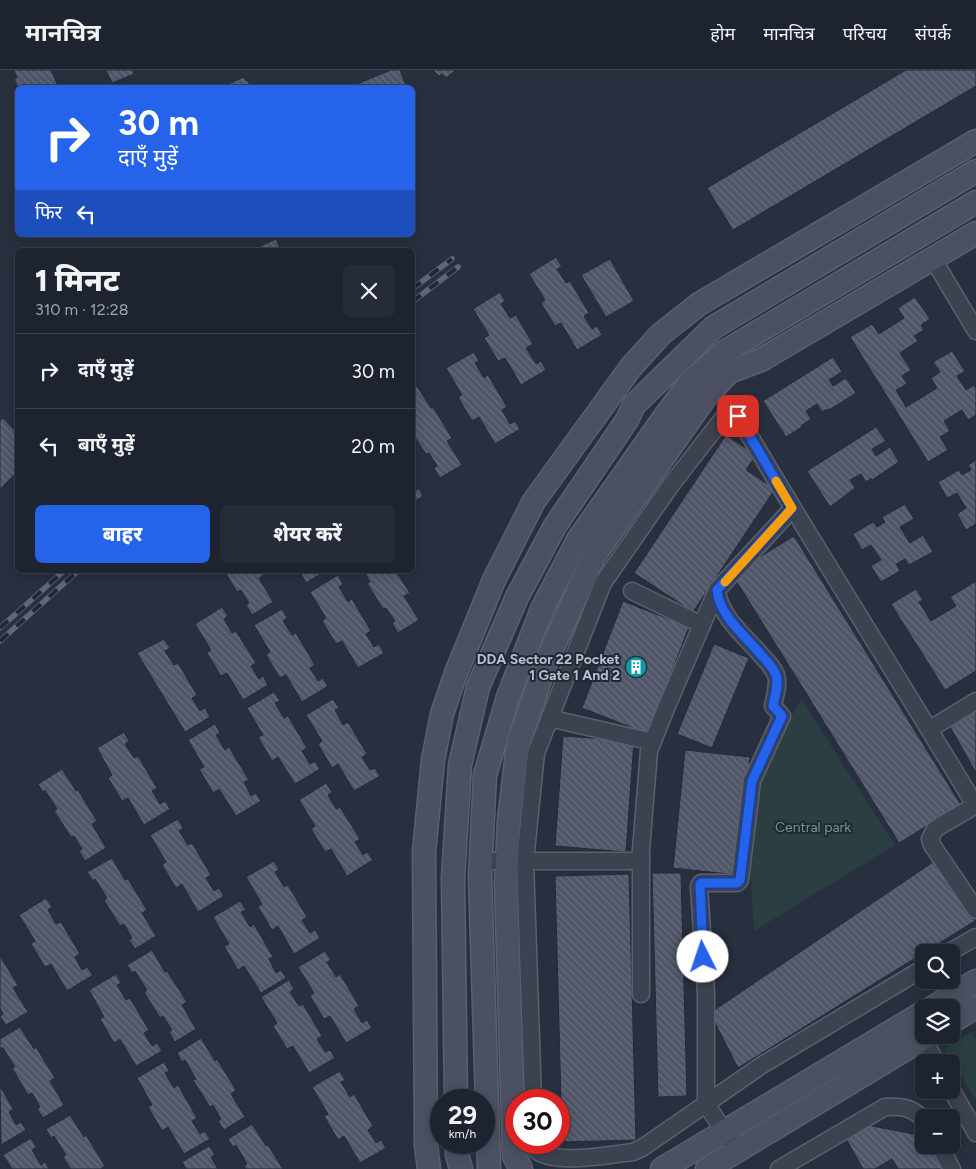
<!DOCTYPE html>
<html lang="hi">
<head>
<meta charset="utf-8">
<style>
  :root { --surface:#1e242f; --page:#262c37; --text:#f1f3f6; --muted:#a1a4aa; --line:#3c414b; --accent:#2563eb }
  body { margin:0; font-family:Figtree,"Noto Sans Devanagari",sans-serif; background:var(--page); color:var(--text); height:100vh; display:flex; flex-direction:column; font-size:19px; white-space:nowrap }
  * { box-sizing:border-box; margin:0 }
  p { font-size:16px; color:var(--muted) }
  .icon { flex:none; width:28px; height:28px; fill:none; stroke:currentColor; stroke-width:2; stroke-linecap:round; stroke-linejoin:round }
  .map { position:relative; flex:1; overflow:hidden }
  .details { position:absolute; left:15px; top:178px; width:400px; height:325px; display:flex; flex-direction:column; background:var(--surface); border-radius:8px; box-shadow:0 2px 12px #0003,0 0 0 1px var(--line) }
  .details>* { flex:none }
  .hud { position:absolute; left:15px; top:15px; width:400px; height:152px; border-radius:8px; box-shadow:0 2px 12px #0003,0 0 0 1px var(--line); background:#2563eb; color:#fff; overflow:hidden }
  .tools { position:absolute; left:915px; top:874px; display:grid; gap:10px }
  .tools a { display:grid; place-items:center; width:45px; height:45px; border-radius:8px; background:var(--surface); box-shadow:0 2px 12px #0003,0 0 0 1px var(--line); font-size:25px }
  .speed { position:absolute; left:430px; top:1019px; display:flex; gap:10px; font-size:25px; font-weight:700; text-align:center }
  .speed>* { display:grid; place-content:center; width:65px; height:65px; border-radius:50%; background:var(--surface); box-shadow:0 2px 12px #0003,0 0 0 1px var(--line); line-height:1 }
  .speed small { font-size:12px; font-weight:400 }
  .speed .limit { border:8px solid #d22; background:#fff; color:#111 }
  .pin { position:absolute; display:grid; place-items:center; width:42px; height:42px; color:#fff; margin:-21px; border-radius:10px; box-shadow:0 2px 8px #0006 }
  .me { position:absolute; width:55px; margin:-28px; rotate:356deg; stroke-linejoin:round; filter:drop-shadow(0 0 4px #0008) }
  .turn { display:flex; align-items:center; gap:18px; height:105px; padding:0 20px; font-size:22px }
  .turn .icon { width:65px; height:65px; stroke-width:2.5 }
  .turn b { display:block; font-size:35px; line-height:42px }
  .then { display:flex; align-items:center; height:48px; padding:0 20px; background:#0003; gap:10px; font-size:19px }
  .round { display:grid; place-items:center; flex:none; width:52px; height:52px; border-radius:8px; background:var(--page) }
  .headline { display:flex; align-items:center; justify-content:space-between; height:85px; padding:0 20px }
  h1 { font-size:30px; font-weight:800; line-height:38px }
  .action { display:flex; gap:10px; margin-top:auto; padding:10px 20px }
  .action a { flex:1; height:58px; border-radius:8px; background:var(--accent); color:#fff; font-size:20px; font-weight:800; line-height:58px; text-align:center }
  .action a+a { background:var(--page); color:var(--text) }
  ul { padding:0; list-style:none }
  li { display:flex; align-items:center; gap:15px; height:75px; padding:0 20px; border-top:1px solid var(--line) }
  li div { flex:1 }
  li b { display:block; font-size:19px }
  li em { font-style:normal }
  header { display:flex; align-items:center; gap:30px; box-sizing:border-box; height:70px; padding:0 25px; background:var(--surface); border-bottom:1px solid var(--line) }
  header strong { font-size:24px }
  nav { display:flex; gap:28px; margin-inline-start:auto; font-size:18px }
  .map>svg:first-child { display:block }
</style>
</head>
<body>
<header>
<strong>मानचित्र</strong>
<nav><a>होम</a><a>मानचित्र</a><a>परिचय</a><a>संपर्क</a></nav>
</header>
<div class="map">
<svg width="976" height="1099" viewBox="0 0 976 1099">
  <defs>
    <pattern id="building-back-hatch" width="6" height="6" patternUnits="userSpaceOnUse" patternTransform="scale(1.25)"><rect width="6" height="6" fill="#4f5668"/><path d="M-1 5l2 2M0 0l6 6M5-1l2 2" fill="none" stroke="#666c7c"/></pattern>
  </defs>
  <rect width="100%" height="100%" fill="#28303f"/>
  <g fill="#2b3e42">
    <polygon points="801,629 895,775 754,861 750,794 756,710"/>
    <polygon points="971,962 976,969 976,1030 944,979"/>
  </g>
  <g fill="url(#building-back-hatch)" stroke="#232937">
    <polygon points="14,0 51,0 58,16 18,18 14,9 17,8"/>
    <polygon points="106,0 133,0 134,4 112,13"/>
    <polygon points="391,0 400,0 407,18 347,18"/>
    <polygon points="433,0 456,0 446,8 442,4 439,6"/>
    <polygon points="906,0 976,0 976,16 733,160 707,118"/>
    <polygon points="244,7 246,11 248,10 251,18 225,18 224,16"/>
    <polygon points="276,169 281,180 252,180"/>
    <polygon points="556,187 562,197 557,199 566,213 570,211 589,243 584,246 592,259 597,256 602,265 577,280 561,253 555,256 541,233 545,230 529,204"/>
    <polygon points="610,189 634,231 606,247 581,205"/>
    <polygon points="500,222 505,231 501,234 510,248 516,245 533,274 526,278 536,294 541,291 546,300 521,315 505,288 498,291 484,268 489,265 473,239"/>
    <polygon points="915,227 930,249 921,255 924,260 914,266 918,271 900,283 911,300 902,306 907,314 896,320 906,337 937,318 931,308 940,302 933,292 952,281 965,301 957,306 966,320 974,315 976,318 976,345 968,350 962,340 944,351 950,361 940,367 948,380 928,392 850,267 872,254 879,264 904,248 898,238"/>
    <polygon points="474,282 479,291 475,293 484,308 488,305 507,337 502,340 510,354 515,351 520,359 495,374 479,347 472,351 458,327 462,325 446,298"/>
    <polygon points="833,287 842,302 829,310 833,316 846,308 856,323 829,340 828,339 822,342 817,334 806,341 811,349 801,356 802,357 786,367 763,331"/>
    <polygon points="417,316 431,338 433,337 452,368 447,371 462,395 440,408 434,398 437,396 429,383 426,384 412,363 412,319"/>
    <polygon points="3,348 18,364 18,401 0,419 0,351"/>
    <polygon points="876,357 886,371 872,379 876,386 890,377 899,392 872,410 871,408 866,412 861,404 850,410 855,418 830,437 807,401"/>
    <polygon points="726,365 756,385 746,400 775,419 693,542 634,503"/>
    <polygon points="976,390 976,454 966,460 957,444 966,438 957,423 947,428 938,412 959,400 962,405 971,400 968,395"/>
    <polygon points="419,418 423,426 412,433 412,419 414,421"/>
    <polygon points="905,434 914,449 900,457 910,473 923,465 933,482 909,495 905,489 896,494 900,501 881,512 871,496 881,490 871,475 862,480 853,464 873,452 877,457 885,452 882,447"/>
    <polygon points="794,466 961,735 899,773 732,504"/>
    <polygon points="224,500 261,500 264,505 259,508 273,532 252,545 246,535 249,533 241,520 237,522"/>
    <polygon points="299,500 327,500 306,513"/>
    <polygon points="363,500 395,500 410,523 404,526 419,550 398,563 392,553 395,551 386,538 383,539 367,513 370,512"/>
    <polygon points="338,505 343,514 339,517 348,532 352,529 371,561 366,564 374,577 379,574 384,583 358,598 342,571 336,574 322,551 326,548 310,522"/>
    <polygon points="976,511 976,601 945,620 891,534 916,519 923,530 919,532 931,551 956,536 950,527"/>
    <polygon points="623,531 689,557 648,664 582,638"/>
    <polygon points="222,537 228,546 224,549 232,563 236,561 256,593 251,596 259,609 263,606 268,615 243,630 227,603 221,606 207,583 211,580 195,554"/>
    <polygon points="282,539 287,548 283,551 292,565 296,563 315,595 310,598 318,611 323,608 328,616 302,632 286,605 280,608 266,585 270,582 254,555"/>
    <polygon points="164,569 170,578 165,581 174,595 178,593 197,625 192,628 200,641 205,638 210,647 185,662 137,583"/>
    <polygon points="714,574 749,588 712,678 677,664"/>
    <polygon points="274,622 280,631 275,633 284,648 288,646 307,678 302,681 310,694 315,691 320,699 295,714 278,687 272,691 258,667 263,665 247,638"/>
    <polygon points="333,629 339,638 335,640 343,655 348,652 367,684 362,687 370,700 375,698 380,706 354,721 338,694 332,698 318,674 322,671 306,645"/>
    <polygon points="976,638 976,703 948,653"/>
    <polygon points="215,654 220,663 216,665 225,680 229,677 249,710 244,712 251,726 256,723 261,731 236,746 219,719 213,723 199,699 204,697 188,670"/>
    <polygon points="124,662 129,671 125,674 134,688 138,686 157,718 152,721 160,734 165,731 170,739 144,755 128,728 122,731 108,708 112,705 97,678"/>
    <polygon points="563,666 634,671 626,782 555,776"/>
    <polygon points="685,680 750,687 738,805 673,798"/>
    <polygon points="62,699 76,721 78,720 97,751 92,754 106,778 85,791 79,781 82,779 74,766 71,767 54,741 57,739 45,720 43,722 38,714"/>
    <polygon points="326,713 332,722 328,725 336,739 340,737 360,769 355,772 363,785 367,782 373,790 347,806 331,779 325,782 311,759 315,756 299,730"/>
    <polygon points="178,749 183,758 179,761 188,775 192,773 211,805 206,808 214,821 219,818 224,826 198,842 182,814 176,818 162,795 166,792 150,765"/>
    <polygon points="112,788 125,810 128,809 147,840 142,843 156,866 135,879 129,870 132,868 124,854 120,856 104,830 107,828 95,809 93,811 87,802"/>
    <polygon points="936,790 975,851 738,998 710,943"/>
    <polygon points="274,791 279,800 275,802 284,817 288,815 307,847 302,850 310,863 315,860 320,868 294,884 278,856 272,860 258,837 262,834 246,807"/>
    <polygon points="652,803 681,803 687,1026 658,1027"/>
    <polygon points="629,804 636,1070 562,1072 555,806"/>
    <polygon points="46,828 52,837 48,840 56,854 61,852 80,884 75,887 82,900 87,897 93,905 67,921 51,894 45,897 31,874 35,871 19,845"/>
    <polygon points="240,831 246,840 241,842 250,857 254,854 273,887 269,889 276,903 281,900 286,908 261,923 244,896 238,900 224,876 229,874 213,847"/>
    <polygon points="152,880 165,902 167,901 187,932 182,935 196,959 175,972 169,962 172,960 163,946 160,948 144,922 147,920 135,901 132,903 127,895"/>
    <polygon points="325,881 331,890 327,892 336,907 340,904 359,936 354,939 362,953 367,950 372,958 346,973 330,946 324,949 310,926 314,923 298,897"/>
    <polygon points="0,886 18,915 13,918 28,942 6,955 0,946 3,944 0,938"/>
    <polygon points="116,904 121,913 117,915 126,930 130,928 149,960 144,963 152,976 157,973 162,981 136,996 120,969 114,973 100,949 104,947 89,920"/>
    <polygon points="289,910 294,919 290,922 299,936 303,934 322,966 317,969 325,982 330,980 335,988 309,1003 293,976 287,979 273,956 277,953 261,927"/>
    <polygon points="20,957 34,979 36,977 55,1008 50,1011 64,1035 43,1048 37,1039 40,1037 32,1023 28,1025 12,998 15,997 3,978 0,978 0,969"/>
    <polygon points="201,968 215,991 217,989 236,1020 231,1024 245,1047 224,1060 218,1051 221,1049 213,1035 210,1037 193,1010 196,1009 185,990 182,992 177,983"/>
    <polygon points="164,992 169,1001 165,1003 174,1018 178,1015 197,1048 192,1051 200,1064 205,1061 210,1069 184,1084 168,1057 162,1061 148,1037 152,1035 137,1008"/>
    <polygon points="340,1001 345,1010 341,1012 350,1027 354,1024 373,1056 368,1060 376,1073 381,1070 386,1078 360,1093 344,1066 338,1070 324,1046 328,1044 312,1017"/>
    <polygon points="0,1016 13,1039 9,1042 16,1055 21,1052 26,1060 1,1075"/>
    <polygon points="70,1045 84,1067 86,1065 105,1096 101,1099 71,1099 63,1087 66,1085 54,1066 51,1068 46,1059"/>
    <polygon points="252,1054 266,1076 268,1075 283,1099 246,1099 244,1096 247,1094 236,1075 233,1077 228,1069"/>
    <polygon points="867,1055 924,1066 924,1075 936,1075 950,1099 898,1099 892,1089 875,1099 863,1099 845,1067"/>
    <polygon points="31,1068 36,1077 32,1080 41,1095 45,1092 49,1099 12,1099 3,1085"/>
    <polygon points="209,1076 215,1085 211,1087 218,1099 186,1099 182,1092"/>
  </g>
  <g fill="none" stroke-linecap="round" stroke-linejoin="round">
    <g stroke="#5a606d" stroke-width="19">
      <g id="street">
        <polyline points="933,189 976,261"/>
        <polyline points="632,521 702,555"/>
        <polyline points="549,648 653,672"/>
        <polyline points="930,659 976,631"/>
        <polyline points="976,735 935,759 930,769 932,775 976,840"/>
        <polyline points="481,791 641,791"/>
        <polyline points="950,882 976,867"/>
        <polyline points="641,924 641,780 649,681 667,636 717,520"/>
        <polyline points="918,959 936,992"/>
        <polyline points="951,1019 976,1063"/>
        <path d="M533,1030l-8,-239 11,-108 67,-170 68,-98 56,-72 3,-1 8,4c77,132 159,259 237,389"/>
        <path d="M730,1070l-24,-36v-112l-7,-106 2,-3h36l3,-3 12,-99 30,-65 -9,-10c2,-10 6,-22 3,-31 -3,-7 -9,-14 -14,-19 -16,-19 -43,-40 -45,-66l75,-81"/>
        <path d="M534,1072l3,9c21,14 71,4 96,1l9,-4 120,-83 162,-97"/>
        <polyline points="939,1075 952,1099"/>
        <path d="M779,1099l106,-62c18,-1 25,0 39,12"/>
      </g>
    </g>
    <g stroke="#5a606d" stroke-width="25">
      <g id="secondary">
        <polyline points="932,938 976,911"/>
        <polyline points="951,952 976,937"/>
        <polyline points="456,1030 453,808 460,695 478,617 517,527 555,456 627,350 634,335 714,257 976,101"/>
        <polyline points="457,1072 457,1084 461,1099"/>
        <polyline points="429,1099 426,1075 424,782 433,690 442,644 456,603 494,510 534,431 631,297 661,264 699,234 976,71"/>
        <polyline points="489,1099 480,806 485,705 508,627 542,539 578,470 663,349 691,311 726,281 976,132"/>
        <polyline points="521,1099 514,1086 506,812 509,750 518,674 547,590 594,486 707,325 729,302 761,290 976,163"/>
        <polyline points="662,1099 924,942"/>
        <polyline points="707,1099 929,965"/>
      </g>
    </g>
    <use href="#street" stroke="#3c4250" stroke-width="16"/>
    <use href="#secondary" stroke="#4b5162" stroke-width="22"/>
    <g stroke="#5f6676" stroke-width="5.5">
      <g id="rail">
        <polyline points="412,219 452,189"/>
        <polyline points="412,232 458,197"/>
        <polyline points="0,558 65,500"/>
        <polyline points="0,571 79,500"/>
      </g>
    </g>
    <use href="#rail" stroke="#212735" stroke-width="4" stroke-dasharray="11" stroke-linecap="butt"/>
  </g>
  <g fill="none" stroke-linecap="round" stroke-linejoin="round">
    <g stroke="#184099" stroke-width="12">
      <path id="route" d="M703,887l-3,-73 1,-1h36l3,-3 12,-99 30,-65 -9,-10c2,-10 6,-22 3,-31 -3,-7 -9,-14 -14,-19 -16,-20 -43,-40 -45,-66l75,-82 -54,-92"/>
    </g>
    <use href="#route" stroke="#2563eb" stroke-width="9"/>
    <polyline stroke="#f59e0b" stroke-width="9" points="725,512 792,438 776,411"/>
  </g>
  <defs>
    <g id="building-disc" transform="scale(1.125)"><circle r="9.5" fill="#0f9aa8" stroke="#212735"/><path d="M-4-6H4V6H1V3H-1V6H-4ZM-2.5-4.3h1.7v1.8h-1.7ZM.8-4.3h1.7v1.8H.8ZM-2.5-1h1.7V.8h-1.7ZM.8-1h1.7V.8H.8Z" fill="#fff"/></g>
  </defs>
  <g fill-rule="evenodd">
    <use href="#building-disc" x="636" y="597"/>
  </g>
  <g text-anchor="middle" dominant-baseline="central" stroke-width="4" stroke-linejoin="round" paint-order="stroke">
    <g font-size="14" font-weight="bold" fill="#b9beca" stroke="#212735" text-anchor="end">
      <text x="620" y="589">DDA Sector 22 Pocket<tspan x="620" dy="16">1 Gate 1 And 2</tspan></text>
    </g>
    <g font-size="14" fill="#72997f" stroke="#212735">
      <text x="813" y="757">Central park</text>
    </g>
  </g>
</svg>
<div class="tools">
<a><svg class="icon" aria-label="search" viewBox="0 0 24 24"><circle cx="10" cy="10" r="6"/><path d="M15 15l6 6"/></svg></a>
<a><svg class="icon" aria-label="layers" viewBox="0 0 24 24"><path d="M12 4l9 5-9 5-9-5zM3 14l9 5 9-5"/></svg></a>
<a>+</a>
<a>−</a>
</div>
<div class="speed"><div>29<small>km/h</small></div><div class="limit">30</div></div>
<div class="pin" style="left:738px;top:346px;background:#d93025"><svg class="icon" aria-label="arrive" viewBox="0 0 24 24"><path d="M6 21V4h12l-3 4 3 4H6"/></svg></div>
<svg class="me" style="left:703px;top:887px" viewBox="-20 -20 40 40"><circle r="19" fill="#fff"/><path d="M0-13L10 11 0 6-10 11z" fill="#2563eb"/></svg>
<div class="hud">
<div class="turn"><svg class="icon" aria-label="right" viewBox="0 0 24 24"><path d="M7 20v-9h11M14 6l5 5-5 5"/></svg><div><b>30 m</b>दाएँ मुड़ें</div></div>
<div class="then">फिर<svg class="icon" aria-label="left" viewBox="0 0 24 24"><path d="M17 20v-9H6M10 6l-5 5 5 5"/></svg></div>
</div>
<section class="details">
<div class="headline"><div><h1>1 मिनट</h1><p>310 m · 12:28</p></div><a class="round"><svg class="icon" aria-label="close" viewBox="0 0 24 24"><path d="M6 6l12 12M18 6L6 18"/></svg></a></div>
<ul>
<li><svg class="icon" aria-label="right" viewBox="0 0 24 24"><path d="M7 20v-9h11M14 6l5 5-5 5"/></svg><div><b>दाएँ मुड़ें</b></div><em>30 m</em></li>
<li><svg class="icon" aria-label="left" viewBox="0 0 24 24"><path d="M17 20v-9H6M10 6l-5 5 5 5"/></svg><div><b>बाएँ मुड़ें</b></div><em>20 m</em></li>
</ul>
<div class="action"><a>बाहर</a><a>शेयर करें</a></div>
</section>
</div>
</body>
</html>
